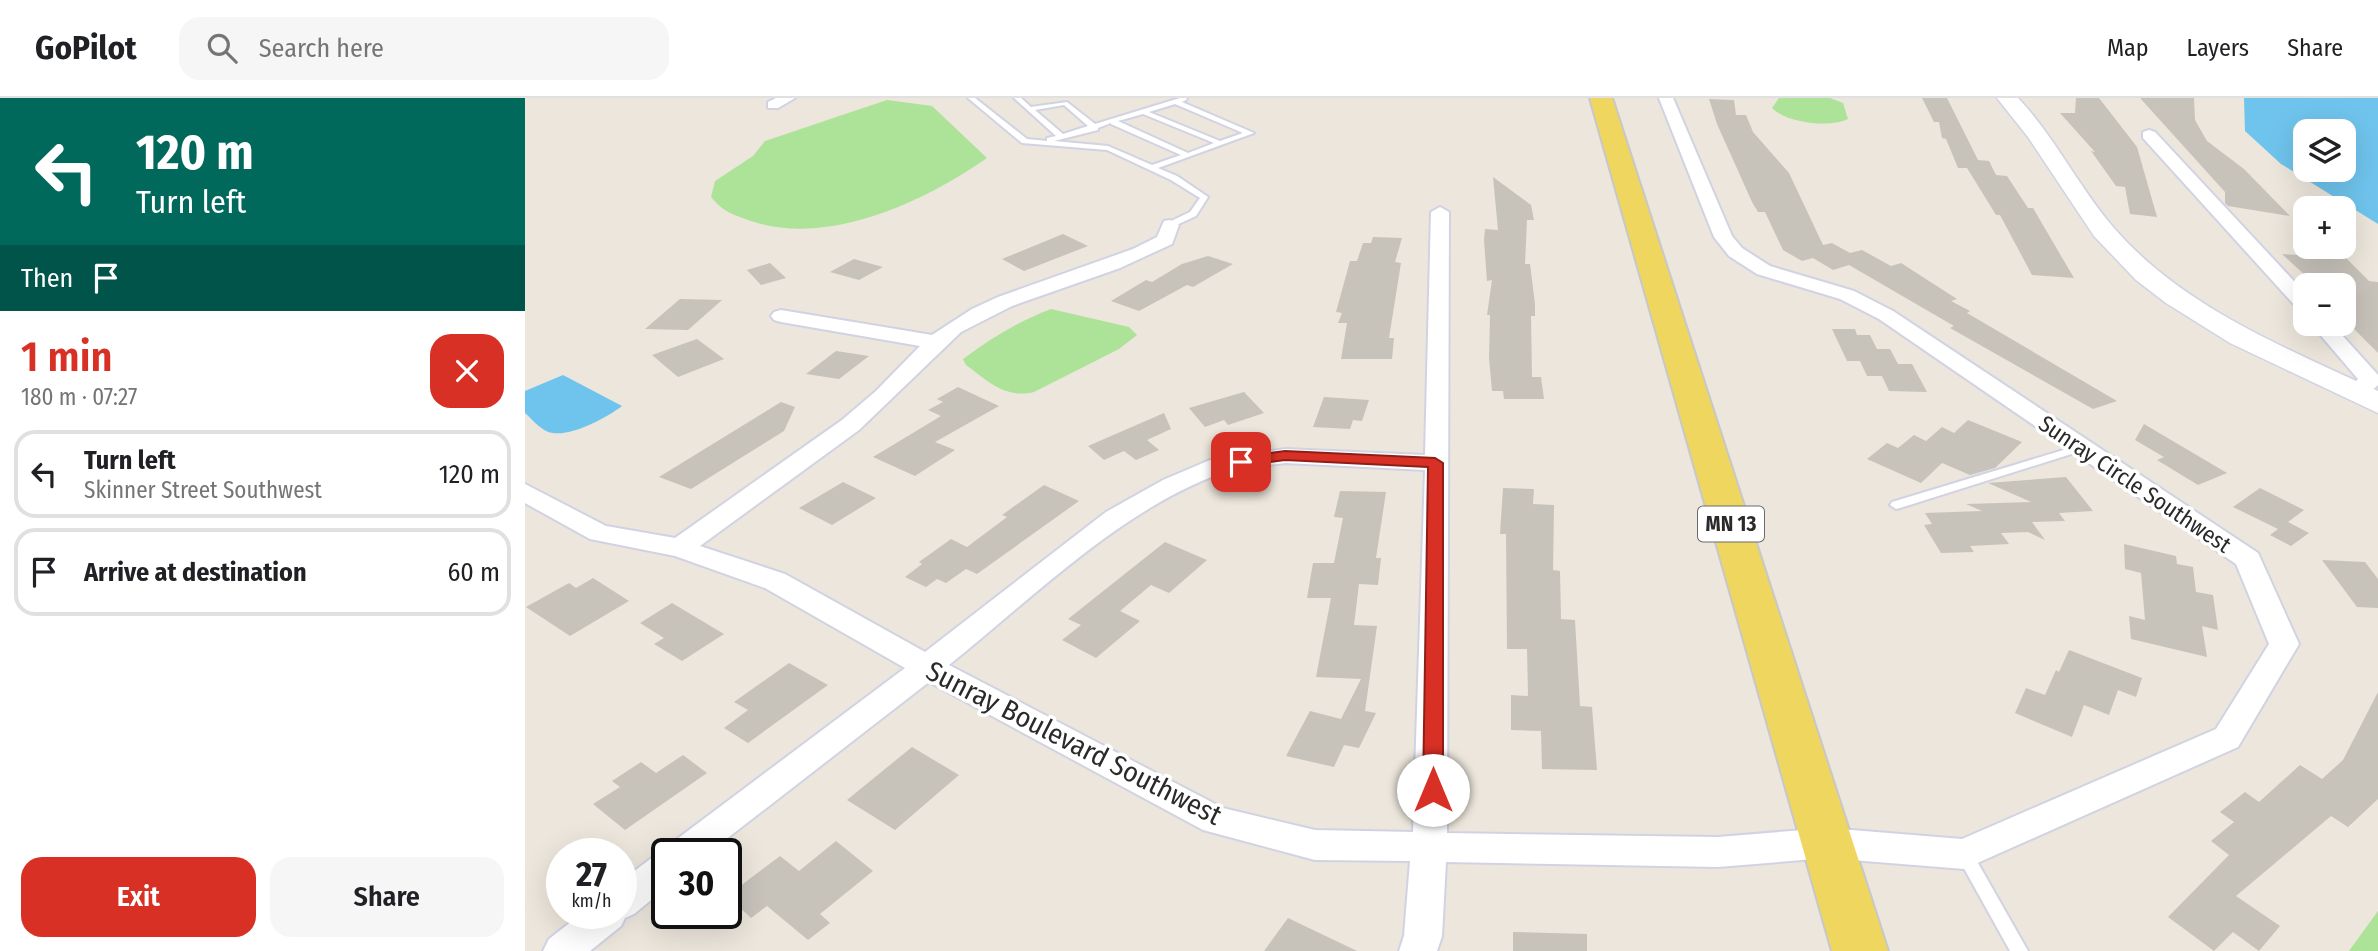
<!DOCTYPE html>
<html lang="en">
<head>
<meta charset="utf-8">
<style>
  :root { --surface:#fff; --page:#f6f6f6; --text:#202124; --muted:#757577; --line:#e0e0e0; --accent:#d93025 }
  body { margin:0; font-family:"Fira Sans Condensed",sans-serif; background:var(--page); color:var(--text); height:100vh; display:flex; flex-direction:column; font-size:26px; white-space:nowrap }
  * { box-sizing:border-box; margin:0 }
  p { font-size:23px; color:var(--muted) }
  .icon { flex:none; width:38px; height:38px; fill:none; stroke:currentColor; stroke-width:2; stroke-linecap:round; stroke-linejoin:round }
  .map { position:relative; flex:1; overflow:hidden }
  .panel { display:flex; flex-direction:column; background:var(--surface); width:525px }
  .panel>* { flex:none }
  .top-card { background:#00695c; color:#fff; overflow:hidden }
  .fabs { position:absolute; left:1768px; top:21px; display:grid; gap:14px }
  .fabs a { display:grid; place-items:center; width:63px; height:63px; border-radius:14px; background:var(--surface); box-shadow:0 7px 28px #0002; font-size:35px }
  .speed { position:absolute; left:21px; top:740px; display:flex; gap:14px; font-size:35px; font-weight:700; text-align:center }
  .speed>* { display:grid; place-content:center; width:91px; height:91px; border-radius:50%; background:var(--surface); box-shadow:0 7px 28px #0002; line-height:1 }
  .speed small { font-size:18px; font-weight:400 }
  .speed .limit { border:4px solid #111; border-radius:10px; background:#fff; color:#111 }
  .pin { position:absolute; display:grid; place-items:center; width:60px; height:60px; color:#fff; margin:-30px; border-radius:14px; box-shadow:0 4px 10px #0006 }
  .me { position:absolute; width:77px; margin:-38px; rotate:0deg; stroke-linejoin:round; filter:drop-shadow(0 0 5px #0008) }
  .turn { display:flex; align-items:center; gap:24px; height:147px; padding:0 21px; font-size:32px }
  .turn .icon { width:91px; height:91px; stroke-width:2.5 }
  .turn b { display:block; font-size:49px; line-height:60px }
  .then { display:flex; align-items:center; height:66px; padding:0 21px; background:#0003; gap:14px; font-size:26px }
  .round { display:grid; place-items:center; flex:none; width:74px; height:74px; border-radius:21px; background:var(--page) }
  .head { display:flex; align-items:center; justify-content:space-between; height:119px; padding:0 21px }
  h1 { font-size:42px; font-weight:600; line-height:52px; color:var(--accent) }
  .primary-button { display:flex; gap:14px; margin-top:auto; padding:14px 21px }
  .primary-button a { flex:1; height:80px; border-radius:21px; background:var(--accent); color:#fff; font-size:28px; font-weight:600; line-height:80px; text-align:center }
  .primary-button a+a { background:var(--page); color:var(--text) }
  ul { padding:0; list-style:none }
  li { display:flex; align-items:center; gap:21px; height:88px; margin:0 14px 10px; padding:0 7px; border:4px solid var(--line); border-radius:21px }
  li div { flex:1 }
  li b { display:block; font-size:26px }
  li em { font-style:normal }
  header { display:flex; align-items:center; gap:42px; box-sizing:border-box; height:98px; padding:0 35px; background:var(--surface); border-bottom:2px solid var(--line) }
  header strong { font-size:33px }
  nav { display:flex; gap:38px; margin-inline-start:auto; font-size:24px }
  .search { width:490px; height:63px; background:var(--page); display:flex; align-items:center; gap:18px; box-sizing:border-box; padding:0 24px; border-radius:21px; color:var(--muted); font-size:26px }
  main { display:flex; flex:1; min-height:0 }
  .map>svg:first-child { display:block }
</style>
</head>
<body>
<header>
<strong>GoPilot</strong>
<div class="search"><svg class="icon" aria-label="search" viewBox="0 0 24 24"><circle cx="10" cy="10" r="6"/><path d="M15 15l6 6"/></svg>Search here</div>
<nav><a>Map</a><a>Layers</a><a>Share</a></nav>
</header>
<main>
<section class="panel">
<div class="top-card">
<div class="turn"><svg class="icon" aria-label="left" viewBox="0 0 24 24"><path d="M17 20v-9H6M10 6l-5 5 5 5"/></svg><div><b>120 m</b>Turn left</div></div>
<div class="then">Then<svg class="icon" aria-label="arrive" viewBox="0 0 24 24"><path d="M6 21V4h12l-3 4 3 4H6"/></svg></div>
</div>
<div class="head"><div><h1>1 min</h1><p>180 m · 07:27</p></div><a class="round" style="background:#d93025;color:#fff"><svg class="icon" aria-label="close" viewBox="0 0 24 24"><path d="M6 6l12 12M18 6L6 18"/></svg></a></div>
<ul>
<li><svg class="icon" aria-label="left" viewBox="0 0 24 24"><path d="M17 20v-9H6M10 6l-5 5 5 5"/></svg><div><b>Turn left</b><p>Skinner Street Southwest</p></div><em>120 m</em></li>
<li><svg class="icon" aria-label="arrive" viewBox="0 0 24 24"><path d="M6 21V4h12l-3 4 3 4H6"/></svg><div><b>Arrive at destination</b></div><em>60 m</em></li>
</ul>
<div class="primary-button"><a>Exit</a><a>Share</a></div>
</section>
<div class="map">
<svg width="1853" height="853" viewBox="0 0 1853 853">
  <rect width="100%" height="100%" fill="#ece6dc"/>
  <g fill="#ade299">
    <path d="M1254,0h51l13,5 5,16c-18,9 -61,4 -76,-11z"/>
    <path d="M362,2l45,6 55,52c-63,44 -159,89 -236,63 -17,-6 -28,-9 -40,-24l4,-16 38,-25 12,-15z"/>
    <path d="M526,211l78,18 8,8 -18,14 -85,43c-29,7 -46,-11 -68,-27l-3,-6c27,-20 56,-38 88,-50z"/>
    <polygon points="1853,813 1853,853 1824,853"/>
  </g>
  <g fill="#6fc4ed" fill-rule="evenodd">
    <path d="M1719,0h134v126l-97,-60 -36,-33zM1780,33h38v39h-38z"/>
    <path d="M38,277l59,31c-16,12 -49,30 -69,27 -11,-1 -20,-13 -28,-20v-22z"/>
  </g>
  <g fill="#c7c3bb">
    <polygon points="1397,0 1422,0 1453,62 1464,63 1471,77 1482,78 1503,110 1508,110 1549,180 1507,177 1475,117 1471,117 1442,70 1433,70 1421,41 1417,40 1414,24 1409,24"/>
    <polygon points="1551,0 1574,0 1612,49 1632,119 1605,116 1600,89 1591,88 1566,53 1570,54 1535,15 1550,15"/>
    <polygon points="1615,0 1669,0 1670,22 1682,43 1719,71 1765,118 1703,108 1700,105 1700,94"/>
    <polygon points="1184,1 1209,2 1211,17 1221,17 1228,34 1264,75 1298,147 1307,145 1325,155 1337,152 1366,168 1376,165 1432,201 1426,203 1445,213 1442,215 1592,303 1568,311 1425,230 1429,228 1324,167 1308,172 1288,160 1277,163 1258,152 1240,114 1233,114 1227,104 1192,26"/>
    <polygon points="968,79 1006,107 1009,122 1002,122 1000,166 1005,166 1010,206 1010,218 1006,218 1007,279 1016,279 1019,301 979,301 978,293 967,293 964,260 965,217 962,217 967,182 962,183 959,142 960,131 973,132"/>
    <polygon points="538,136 563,148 499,173 477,161"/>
    <polygon points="848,139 877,140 870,164 876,165 864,240 869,240 867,261 816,261 822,225 813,225 817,215 811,214 825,163 832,163 838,145 846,145"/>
    <polygon points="1757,156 1818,160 1818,157 1844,183 1853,184 1853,255 1818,220 1818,187 1791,187"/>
    <polygon points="683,158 708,166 668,189 662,187 614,213 586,203 621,182 627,184 657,166"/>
    <polygon points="329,161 358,169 334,182 305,174"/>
    <polygon points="245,165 261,180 236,187 222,172"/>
    <polygon points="155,201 197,202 163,232 120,231"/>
    <polygon points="1307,231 1330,231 1332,237 1345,237 1352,251 1365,251 1373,266 1387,266 1402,294 1364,293 1357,278 1342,278 1335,263 1322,263"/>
    <polygon points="172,241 199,261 153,279 127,257"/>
    <polygon points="311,253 344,258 314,281 281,276"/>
    <polygon points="433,289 474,308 410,344 430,352 390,378 348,359 416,318 403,312 418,304 412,301"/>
    <polygon points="719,294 739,315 703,327 699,322 680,329 664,310"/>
    <polygon points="799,299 844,302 837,323 828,322 825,331 788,329"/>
    <polygon points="256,304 270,309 259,333 166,391 134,379"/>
    <polygon points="639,315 646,331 622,342 634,352 611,362 599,353 579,362 563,348"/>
    <polygon points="1443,322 1497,344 1470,370 1445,377 1417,365 1396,385 1342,361 1362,345 1373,350 1389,337 1401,343 1417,329 1429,335"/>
    <polygon points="1619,326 1702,375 1673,387 1632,362 1639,359 1610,342"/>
    <polygon points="1541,379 1568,413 1534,415 1540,423 1507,424 1520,442 1503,434 1476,435 1484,446 1445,448 1449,454 1416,455 1399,427 1407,426 1400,415 1457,413 1441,406 1506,404 1463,385"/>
    <polygon points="318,384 351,400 307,427 274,410"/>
    <polygon points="519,387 554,403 452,476 441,471 421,485 412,481 401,489 380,479 397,466 394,464 426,441 442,449 482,419 477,417"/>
    <polygon points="978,390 1009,391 1008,406 1029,407 1028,472 1035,473 1036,521 1050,522 1055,608 1067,609 1072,672 1017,671 1016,633 986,632 986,597 1003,598 1002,551 982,551 981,436 975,436"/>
    <polygon points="1735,390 1779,412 1763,424 1784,435 1766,448 1745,437 1753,431 1708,409"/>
    <polygon points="815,393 861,394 851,460 856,460 853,487 834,486 829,527 852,528 840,613 851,615 834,650 819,647 809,669 761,658 785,613 816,621 836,581 791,579 806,500 782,500 788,465 809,465 818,420 809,419"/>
    <polygon points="640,444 682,462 644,495 626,487 595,513 615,523 571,560 537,542 556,527 543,521"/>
    <polygon points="1599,446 1651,458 1652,466 1668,469 1671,494 1688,497 1693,532 1677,528 1682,559 1606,541 1604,518 1620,522 1616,475 1600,471"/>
    <polygon points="1797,462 1840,464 1853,481 1853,510 1832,509"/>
    <polygon points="68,480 104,503 45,538 1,509 44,485 51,490"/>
    <polygon points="147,505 199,536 157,563 129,546 139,540 115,525"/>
    <polygon points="1544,552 1617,580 1611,599 1593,592 1584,617 1559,607 1547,639 1490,615 1501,590 1520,597 1531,572 1534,574"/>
    <polygon points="264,565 303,587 223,645 199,630 223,612 209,604"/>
    <polygon points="1853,594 1853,701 1823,729 1806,718 1711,798 1755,828 1734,853 1708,834 1689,853 1643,819 1704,757 1686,743 1709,724 1695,714 1720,694 1734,704 1775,667 1797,681 1818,662"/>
    <polygon points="387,649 434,677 370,732 322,702"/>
    <polygon points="158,657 182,675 100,732 68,706 95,689 87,683 116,664 131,675"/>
    <polygon points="311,743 348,773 295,816 305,825 283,842 242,808 226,820 202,798 255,758 274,773"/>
    <polygon points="763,820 832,853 739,853"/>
    <polygon points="988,834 1062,836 1062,853 988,853"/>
  </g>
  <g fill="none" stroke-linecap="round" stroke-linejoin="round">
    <g stroke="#d1d3e3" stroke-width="4">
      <g id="lane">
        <path d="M443,0h7l52,41 20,2v-3l9,-2 -42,-38h7l10,9 36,-5 28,22 85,-26h7l-1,2 -4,2 72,31 -96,35 19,8 31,21 -12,19 -26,12 -3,-1v-4l23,-11 10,-14 -29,-18 -64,-30 -85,-7zM650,6l68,29 -23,8 -71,-29zM539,7l24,21 -25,8 -28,-24zM618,16l71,29 -26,10 -70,-32zM586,25v1l70,31 -29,10 -44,-19 -54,-5 44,-11v-2z"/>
        <polygon points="1555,347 1559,348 1561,350 1559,352 1375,410 1371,411 1365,407 1367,404"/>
        <polygon points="1439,749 1445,751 1503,853 1485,853 1431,756 1433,751"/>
      </g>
    </g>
    <g stroke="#d1d3e3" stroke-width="4">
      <g id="street">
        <polygon points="251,0 270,0 253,10 243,10 243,4"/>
        <path d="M1134,0h14l59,138 10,12 28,18 84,25 39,20 365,242 41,91 -61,103 -274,122 -137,-11 -109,9 -272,-5 -4,74 -5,15h-38l5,-15 6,-75 -95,-1 -112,-30 -274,-148 -222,172h-40v33l-33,27 -9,4 -4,8 -31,25h-47l6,-12 32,-25h40v-33l284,-213 -140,-80 -90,-32 -85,-17 -65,-36v-19l81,42 69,12 167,-118 34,-29 44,-45 -139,-24 -7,-2 -3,-4 3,-4 7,-2 151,25 40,-26 26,-12 135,-48 24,-12 7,-16 6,-1 9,5 -7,19 -52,24 -108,38 -51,26 -102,98 -159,116 85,28 140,78 181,-140 57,-32 47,-20 75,-11 140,6 6,-243 9,-5 9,5 -2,621 271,4 109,-9 135,11 254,-110 53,-85 -33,-80 -357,-245 -39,-20 -83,-25 -28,-18 -15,-19zM760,365l140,7 -12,362 -98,-2 -92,-22 -274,-143c82,-66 174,-157 273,-192 19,-7 43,-7 63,-10z"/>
        <polygon points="1624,32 1630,34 1780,195 1780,213 1773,211 1618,40 1618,34"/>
        <polygon points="1786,226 1807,226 1853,277 1853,287 1840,299 1824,299 1821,294 1833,281"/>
      </g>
    </g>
    <g stroke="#d1d3e3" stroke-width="3">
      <path id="secondary" d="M1472,0h21c37,39 60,88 95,129 69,80 171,120 265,164v22l-148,-70 -64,-40 -30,-23 -42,-44 -66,-99z"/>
    </g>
    <g stroke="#c8c8c8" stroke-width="4">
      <polygon id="primary" points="1065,0 1087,0 1363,853 1307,853"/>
    </g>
    <use href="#lane" fill="#fff" fill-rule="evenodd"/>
    <use href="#street" fill="#fff" fill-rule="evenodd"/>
    <use href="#secondary" fill="#fff" fill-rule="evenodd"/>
    <use href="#primary" fill="#efd65e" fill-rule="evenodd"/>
  </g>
  <polygon fill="#d93025" stroke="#8d1f18" stroke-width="2" points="760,353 910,360 918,365 918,692 915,698 901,698 898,692 903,369 760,362 716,368 709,364 716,359"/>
  <g text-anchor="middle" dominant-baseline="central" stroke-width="7" stroke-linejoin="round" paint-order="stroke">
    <rect fill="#fff" stroke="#6a6a6a" stroke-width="2" x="1173" y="408.5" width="66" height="35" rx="5"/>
    <g font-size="21" font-weight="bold" fill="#2a2a2a">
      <text x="1206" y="426">MN 13</text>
    </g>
    <g font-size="23" fill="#2a2a2a" stroke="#fff">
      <text transform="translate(1610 386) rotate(34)">Sunray Circle Southwest</text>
    </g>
    <g font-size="28" fill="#2a2a2a" stroke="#fff">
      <text transform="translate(549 645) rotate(27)">Sunray Boulevard Southwest</text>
    </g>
  </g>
</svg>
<div class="fabs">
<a><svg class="icon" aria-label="layers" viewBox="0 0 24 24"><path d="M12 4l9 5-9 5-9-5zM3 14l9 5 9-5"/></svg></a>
<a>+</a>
<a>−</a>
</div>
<div class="speed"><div>27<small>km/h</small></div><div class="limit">30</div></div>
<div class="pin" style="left:716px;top:364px;background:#d93025"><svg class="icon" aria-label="arrive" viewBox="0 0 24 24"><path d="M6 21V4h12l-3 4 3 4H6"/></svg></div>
<svg class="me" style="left:908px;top:692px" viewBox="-20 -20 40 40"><circle r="19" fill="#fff"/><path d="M0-13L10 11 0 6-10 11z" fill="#d93025"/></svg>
</div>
</main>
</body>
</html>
